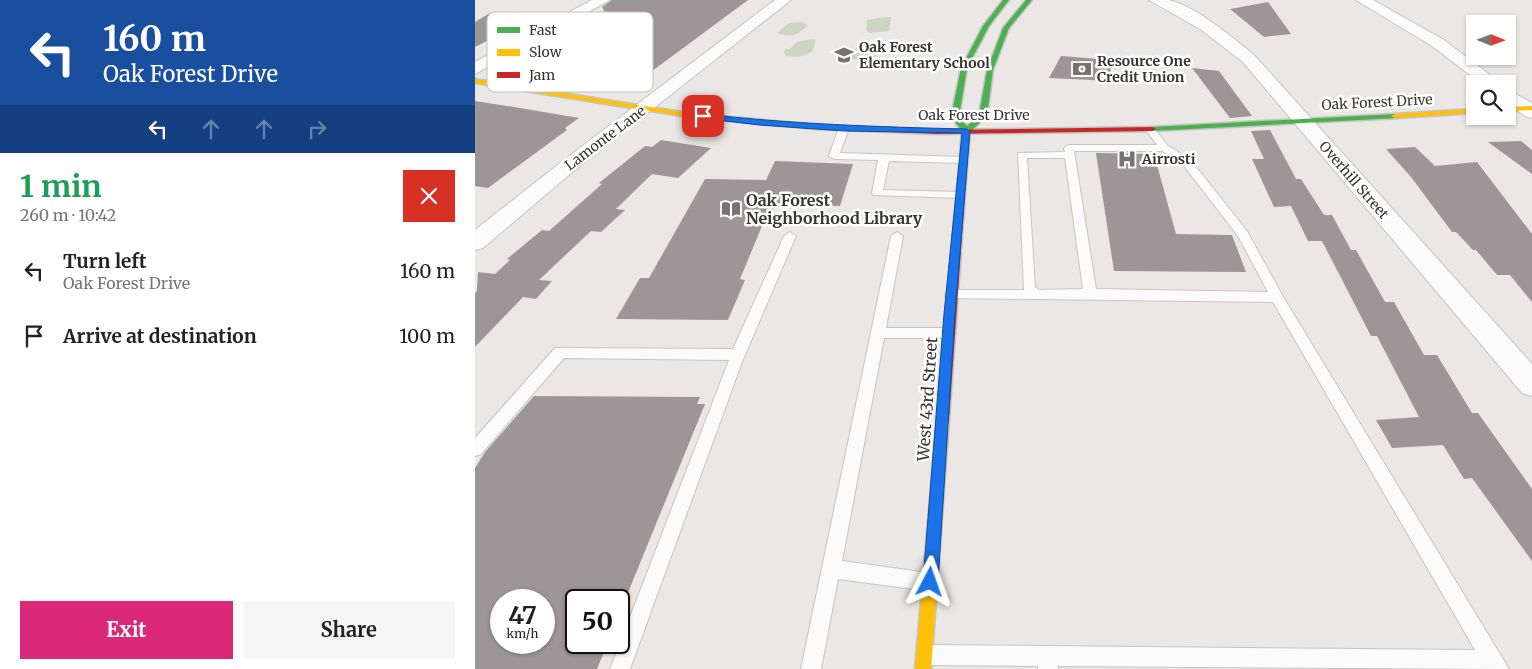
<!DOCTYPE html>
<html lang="en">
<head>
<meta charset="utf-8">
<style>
  :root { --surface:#fff; --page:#f6f6f6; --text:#222; --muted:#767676; --accent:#db2777 }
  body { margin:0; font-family:Merriweather,serif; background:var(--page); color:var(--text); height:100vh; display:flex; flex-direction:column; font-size:19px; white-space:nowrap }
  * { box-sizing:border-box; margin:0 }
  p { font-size:16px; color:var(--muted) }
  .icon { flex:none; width:28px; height:28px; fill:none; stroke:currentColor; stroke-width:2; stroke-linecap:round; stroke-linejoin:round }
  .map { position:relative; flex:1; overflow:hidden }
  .drawer { display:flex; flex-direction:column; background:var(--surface); width:475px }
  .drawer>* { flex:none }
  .banner { background:#1a4fa0; color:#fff; overflow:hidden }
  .needle { width:32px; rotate:91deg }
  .buttons { position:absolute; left:991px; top:15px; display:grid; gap:10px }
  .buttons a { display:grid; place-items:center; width:50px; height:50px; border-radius:0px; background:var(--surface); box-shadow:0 1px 4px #0004; font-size:25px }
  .speed { position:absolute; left:15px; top:589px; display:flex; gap:10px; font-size:25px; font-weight:700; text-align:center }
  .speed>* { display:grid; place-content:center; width:65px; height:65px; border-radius:50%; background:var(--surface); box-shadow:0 1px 4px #0004; line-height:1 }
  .speed small { font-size:12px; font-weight:400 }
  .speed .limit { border:2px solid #111; border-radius:8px; background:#fff; color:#111 }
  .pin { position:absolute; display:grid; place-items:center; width:42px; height:42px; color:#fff; margin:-21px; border-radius:10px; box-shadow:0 2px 8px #0006 }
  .me { position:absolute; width:55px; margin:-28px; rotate:4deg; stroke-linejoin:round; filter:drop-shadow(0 0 4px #0008) }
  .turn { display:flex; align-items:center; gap:18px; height:105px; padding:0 20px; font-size:22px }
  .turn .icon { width:65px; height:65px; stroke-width:2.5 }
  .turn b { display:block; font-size:35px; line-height:42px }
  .lanes { display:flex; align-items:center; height:48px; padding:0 20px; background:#0003; justify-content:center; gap:25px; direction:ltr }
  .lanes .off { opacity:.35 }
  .round { display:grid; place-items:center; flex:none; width:52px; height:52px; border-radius:0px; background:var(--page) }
  .head { display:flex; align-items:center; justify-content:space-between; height:85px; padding:0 20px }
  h1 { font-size:30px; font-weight:700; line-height:38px; color:#1e9e55 }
  .action { display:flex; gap:10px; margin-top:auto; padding:10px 20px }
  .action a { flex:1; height:58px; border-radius:0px; background:var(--accent); color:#fff; font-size:20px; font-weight:700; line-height:58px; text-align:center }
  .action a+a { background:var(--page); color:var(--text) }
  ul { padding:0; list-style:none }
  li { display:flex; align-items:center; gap:15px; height:65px; padding:0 20px }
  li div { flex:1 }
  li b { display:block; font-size:19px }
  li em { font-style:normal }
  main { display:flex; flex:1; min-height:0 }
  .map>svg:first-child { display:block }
</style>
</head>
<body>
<main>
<section class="drawer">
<div class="banner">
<div class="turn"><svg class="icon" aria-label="left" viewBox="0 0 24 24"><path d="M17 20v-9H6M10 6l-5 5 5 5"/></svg><div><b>160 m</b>Oak Forest Drive</div></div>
<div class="lanes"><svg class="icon" aria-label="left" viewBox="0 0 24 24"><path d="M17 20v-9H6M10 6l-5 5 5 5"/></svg><svg class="icon off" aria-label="ahead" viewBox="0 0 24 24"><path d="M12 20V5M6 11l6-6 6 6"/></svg><svg class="icon off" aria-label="ahead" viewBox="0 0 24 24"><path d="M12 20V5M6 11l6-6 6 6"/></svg><svg class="icon off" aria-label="right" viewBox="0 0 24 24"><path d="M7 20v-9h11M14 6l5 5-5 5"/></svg></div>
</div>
<div class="head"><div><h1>1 min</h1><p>260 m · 10:42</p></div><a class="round" style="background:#d93025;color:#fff"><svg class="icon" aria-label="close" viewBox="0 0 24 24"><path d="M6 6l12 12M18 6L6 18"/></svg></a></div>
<ul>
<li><svg class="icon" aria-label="left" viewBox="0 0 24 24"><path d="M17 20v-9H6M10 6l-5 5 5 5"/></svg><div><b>Turn left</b><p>Oak Forest Drive</p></div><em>160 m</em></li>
<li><svg class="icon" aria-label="arrive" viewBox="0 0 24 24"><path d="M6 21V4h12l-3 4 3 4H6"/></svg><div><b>Arrive at destination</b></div><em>100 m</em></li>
</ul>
<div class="action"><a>Exit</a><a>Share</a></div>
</section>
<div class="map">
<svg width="1057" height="669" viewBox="0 0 1057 669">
  <rect width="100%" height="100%" fill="#eae7e4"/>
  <g fill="#ced4c2">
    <polygon points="410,17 416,17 414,31 395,33 391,31 392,20"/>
    <path d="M327,22l6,3c-12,11 -16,13 -31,8l12,-10z"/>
    <polygon points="338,39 341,40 337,52 324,57 311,56 309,52 310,49 315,49 322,42"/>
    <polygon points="399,47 405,49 398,60 378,59 375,56 377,51 382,48"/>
  </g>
  <g fill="#9d9698" fill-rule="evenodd">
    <polygon points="137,0 273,0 161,83 46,65 133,18 127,7"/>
    <polygon points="793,2 816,34 789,37 755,9"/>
    <polygon points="21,12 58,17 0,47 0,22 15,13"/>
    <polygon points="586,56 635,60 636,81 574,78"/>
    <polygon points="717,68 744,71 777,116 755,118"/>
    <polygon points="0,101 39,107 104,118 90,128 92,130 13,188 0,186"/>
    <polygon points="795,130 821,179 826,179 849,215 857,215 876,250 881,250 910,302 919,302 949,355 962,355 997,413 1003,413 1057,489 1057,561 997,478 989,479 968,445 917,448 901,420 944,417 902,336 896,336 847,241 833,241 816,206 799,207 777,159 789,159 776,131"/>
    <polygon points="186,140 236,148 203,178 177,174 141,209 150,210 126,232 116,231 64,280 77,281 61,299 48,297 0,347 0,293 2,291 3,272 20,274 35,260 32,259 67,230 74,231 127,184 124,183 170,146 177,147"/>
    <polygon points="1046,141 1057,150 1057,174 1013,142"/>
    <polygon points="940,147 960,166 1002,162 1057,234 1057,302 1035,275 1022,275 1001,250 998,250 981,232 977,232 936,177 911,149"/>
    <polygon points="621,153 679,154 701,234 757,235 771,272 639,271"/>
    <polygon points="300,161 378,164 365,206 300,205 296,214 292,214 265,279 270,280 253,320 141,319 165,278 174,278 230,179 291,180"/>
    <path d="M59,396l166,1 -3,7h8l-80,196h-49v42h32l-11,27h-122v-201l10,-16zM26,600h43v42h-43z"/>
  </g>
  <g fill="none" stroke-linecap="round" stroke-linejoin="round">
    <g stroke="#c6c4c1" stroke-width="2">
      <g id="lane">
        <polygon points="369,125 374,128 365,153 488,157 493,160 488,163 414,161 408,190 485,192 490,195 485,198 398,195 397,193 403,160 359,159 354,156 364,128"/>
        <path d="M676,127l3,1 14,18 21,12 58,73 35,64 227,374 -451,-3v3h-20v-3l-111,-1 -7,-3 -3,-7 3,-7 7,-3 548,5 -202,-348 -327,-4 -1,-3 1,-3 5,-2h73l-6,-137 47,-1 -1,-4 5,-3h88l-11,-15zM599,151h88l19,11 57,74 30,56 -172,-3zM552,158h38l18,131 -44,1 -4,-3z"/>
        <polygon points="315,232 321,236 267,362 155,669 135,669 254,360 89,358 6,454 0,456 0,438 80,348 258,349 309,236"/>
        <polygon points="422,232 428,236 411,328 473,328 478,329 480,333 478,337 473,338 409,338 367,561 454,573 461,575 463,582 461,589 454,591 363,579 346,669 326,669 416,236"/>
      </g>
    </g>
    <g stroke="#c6c4c1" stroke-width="2">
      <g id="street">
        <polygon points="117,0 135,0 0,74 0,62"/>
        <polygon points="300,0 316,0 95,174 8,248 0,250 0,230 81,166"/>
        <path d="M674,0c6,0 14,0 20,0 26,6 65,38 86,56l277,308v32l-10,-3 -279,-331 -43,-33z"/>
        <polygon points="881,0 898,0 969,40 1027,84 1007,84 957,46"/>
        <polygon points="1032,89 1057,103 1057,118 1050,116 1032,103"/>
      </g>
    </g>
    <g stroke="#c6c4c1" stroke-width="3">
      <g id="fast">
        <polygon points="528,0 534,0 514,26 492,68 484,117 492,126 504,115 512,70 528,28 551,0 557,0 534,28 518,70 512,116 495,132 491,179 487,182 483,179 487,131 476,117 486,68 508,26"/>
        <polygon points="920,114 924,116 923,118 677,131 673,129 677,127"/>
      </g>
    </g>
    <g stroke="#c6c4c1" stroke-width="3">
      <g id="slow">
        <polygon points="0,79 213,113 342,125 346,127 342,129 213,117 0,83"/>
        <polygon points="1057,106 1057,110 1032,111 1032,107"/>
        <polygon points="1000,109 1000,113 920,118 916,116 920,114"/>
        <polygon points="468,415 472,416 474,420 456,669 440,669 462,420 464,416"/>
      </g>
    </g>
    <g stroke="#c6c4c1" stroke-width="3">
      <g id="jam">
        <polygon points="339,125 463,130 677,127 681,129 677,131 463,134 342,129 338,127"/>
        <polygon points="487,176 491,179 474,420 472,424 468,425 464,424 462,420 483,179"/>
      </g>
    </g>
    <use href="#lane" fill="#fcfbfb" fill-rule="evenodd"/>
    <use href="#street" fill="#fcfbfb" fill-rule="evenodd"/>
    <use href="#fast" fill="#4caf50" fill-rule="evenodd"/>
    <use href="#slow" fill="#ffc107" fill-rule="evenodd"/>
    <use href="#jam" fill="#c62828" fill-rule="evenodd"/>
  </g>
  <path fill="#1a73e8" stroke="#114b97" d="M228,114c88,10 175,13 263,15l4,2 -15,183 -17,268 -2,5 -6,3 -5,-3 -2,-5 21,-268 18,-181 -118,-2 -85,-6 -59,-7v-3z"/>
  <defs>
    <g id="school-bare" transform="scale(1.5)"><path d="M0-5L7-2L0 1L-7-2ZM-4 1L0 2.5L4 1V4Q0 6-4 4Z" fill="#767370" stroke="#fff" stroke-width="2.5" paint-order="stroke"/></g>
    <g id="bank-bare" transform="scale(1.5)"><path d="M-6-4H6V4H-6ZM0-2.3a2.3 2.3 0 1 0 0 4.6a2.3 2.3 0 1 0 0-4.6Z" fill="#767370" stroke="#fff" stroke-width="2.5" paint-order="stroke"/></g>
    <g id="hospital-bare" transform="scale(1.5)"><path d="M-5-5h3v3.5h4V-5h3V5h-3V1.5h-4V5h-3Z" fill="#767370" stroke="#fff" stroke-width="2.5" paint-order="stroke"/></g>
    <g id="library-bare" transform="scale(1.5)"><path d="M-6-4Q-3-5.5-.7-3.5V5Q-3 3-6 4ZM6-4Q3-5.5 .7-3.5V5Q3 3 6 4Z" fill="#767370" stroke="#fff" stroke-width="2.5" paint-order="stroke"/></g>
  </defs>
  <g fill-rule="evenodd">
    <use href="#school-bare" x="369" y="55"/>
    <use href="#bank-bare" x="607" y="69"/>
    <use href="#hospital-bare" x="652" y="159"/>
    <use href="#library-bare" x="256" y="209"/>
  </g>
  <g text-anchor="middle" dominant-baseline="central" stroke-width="5" stroke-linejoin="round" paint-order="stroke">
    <g font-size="14" font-weight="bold" fill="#373532" stroke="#fff" text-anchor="start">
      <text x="384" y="47">Oak Forest<tspan x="384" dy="16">Elementary School</tspan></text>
      <text x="622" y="61">Resource One<tspan x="622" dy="16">Credit Union</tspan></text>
      <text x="667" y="159">Airrosti</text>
    </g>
    <g font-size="14" fill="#373532" stroke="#fff">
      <text transform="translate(902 102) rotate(-3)">Oak Forest Drive</text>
      <text x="499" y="115">Oak Forest Drive</text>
      <text transform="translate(130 138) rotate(-37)">Lamonte Lane</text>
      <text transform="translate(879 180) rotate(49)">Overhill Street</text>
    </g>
    <g font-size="16" font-weight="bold" fill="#373532" stroke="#fff" text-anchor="start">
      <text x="271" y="200">Oak Forest<tspan x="271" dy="18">Neighborhood Library</tspan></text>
    </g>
    <g font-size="16" fill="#373532" stroke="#fff">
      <text transform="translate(452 399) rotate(-86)">West 43rd Street</text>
    </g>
  </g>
  <rect x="12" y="12" width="166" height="80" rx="8" fill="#fff" stroke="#c3c2c2" stroke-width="1"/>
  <rect x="22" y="27" width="23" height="6" fill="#4caf50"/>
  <rect x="22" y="49" width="23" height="7" fill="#ffc107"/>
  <rect x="22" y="72" width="23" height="6" fill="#c62828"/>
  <g font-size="14" fill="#373532">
    <text x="54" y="35">Fast</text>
    <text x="54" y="57">Slow</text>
    <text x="54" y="80">Jam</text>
  </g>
</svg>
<div class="buttons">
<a><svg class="needle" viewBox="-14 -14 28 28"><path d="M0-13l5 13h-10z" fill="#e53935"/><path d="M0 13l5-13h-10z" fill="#767676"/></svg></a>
<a><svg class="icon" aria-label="search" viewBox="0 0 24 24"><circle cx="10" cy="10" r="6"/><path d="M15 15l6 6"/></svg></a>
</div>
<div class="speed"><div>47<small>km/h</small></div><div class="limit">50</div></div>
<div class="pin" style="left:228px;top:116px;background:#d93025"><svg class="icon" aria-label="arrive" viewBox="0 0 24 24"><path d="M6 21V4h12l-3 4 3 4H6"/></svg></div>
<svg class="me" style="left:455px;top:582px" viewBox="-20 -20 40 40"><path d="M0-17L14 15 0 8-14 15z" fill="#1a73e8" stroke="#fff" stroke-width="4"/></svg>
</div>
</main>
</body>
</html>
